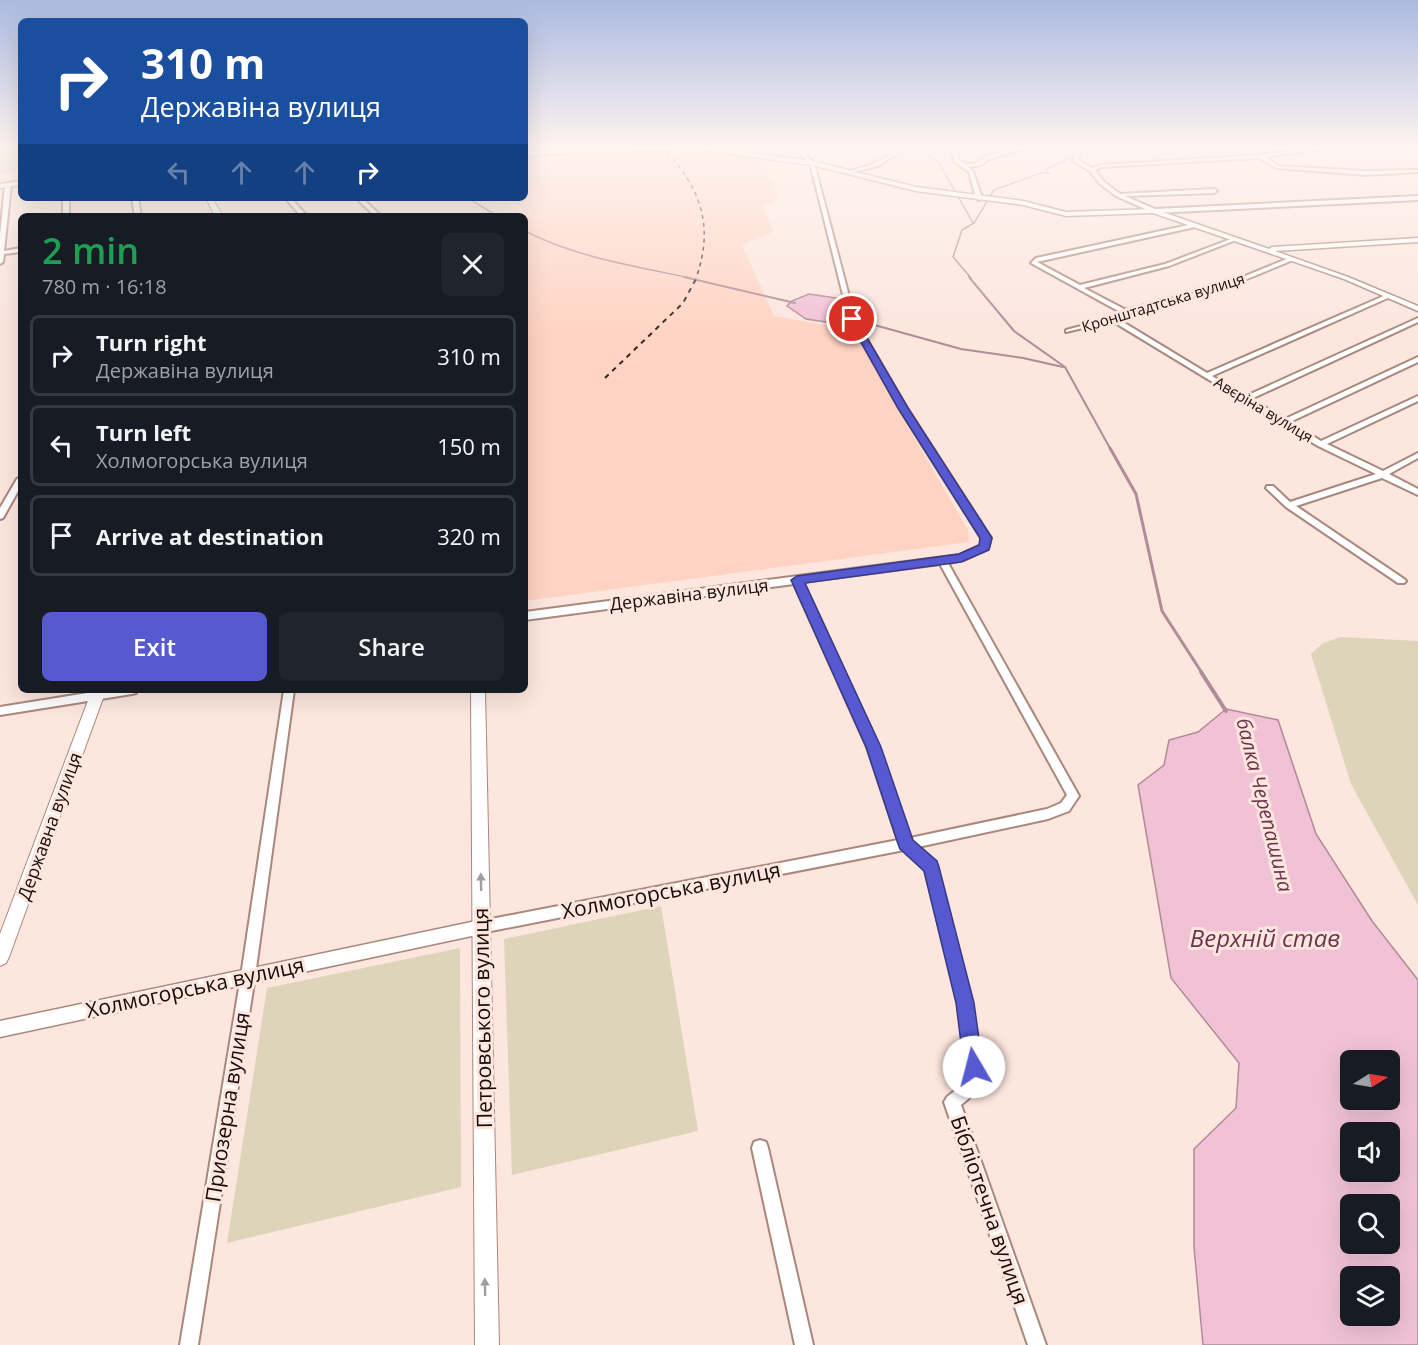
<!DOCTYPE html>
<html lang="en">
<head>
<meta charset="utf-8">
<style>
  :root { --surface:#171b24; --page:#20242c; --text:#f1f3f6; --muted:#9ea1a6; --line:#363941; --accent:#5759d0 }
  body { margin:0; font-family:"Open Sans",sans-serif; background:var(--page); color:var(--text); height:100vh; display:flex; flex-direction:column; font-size:22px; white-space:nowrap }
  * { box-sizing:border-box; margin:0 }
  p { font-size:20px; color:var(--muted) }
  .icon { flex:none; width:33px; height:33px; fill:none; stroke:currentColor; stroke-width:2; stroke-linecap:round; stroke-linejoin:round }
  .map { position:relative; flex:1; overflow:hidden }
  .drawer { position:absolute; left:18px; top:213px; width:510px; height:480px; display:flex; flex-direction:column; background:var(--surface); border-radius:9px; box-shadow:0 6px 24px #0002 }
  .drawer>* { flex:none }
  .guide { position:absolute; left:18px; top:18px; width:510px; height:183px; border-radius:9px; box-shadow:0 6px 24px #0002; background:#1a4fa0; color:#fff; overflow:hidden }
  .needle { width:39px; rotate:79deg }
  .fabs { position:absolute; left:1340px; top:1050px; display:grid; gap:12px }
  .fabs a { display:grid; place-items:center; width:60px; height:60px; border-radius:9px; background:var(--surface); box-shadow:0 6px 24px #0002; font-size:30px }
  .pin { position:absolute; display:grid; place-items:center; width:51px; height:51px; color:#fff; margin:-26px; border:3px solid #fff; border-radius:50%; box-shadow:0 2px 6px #0007 }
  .me { position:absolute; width:66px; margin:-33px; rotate:352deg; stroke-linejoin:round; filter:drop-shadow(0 0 4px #0008) }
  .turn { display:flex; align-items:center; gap:21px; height:126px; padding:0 24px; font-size:27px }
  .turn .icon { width:78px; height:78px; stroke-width:2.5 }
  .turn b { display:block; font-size:42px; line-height:51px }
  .lanes { display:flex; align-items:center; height:57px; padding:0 24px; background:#0003; justify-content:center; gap:30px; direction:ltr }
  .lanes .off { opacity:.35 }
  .round { display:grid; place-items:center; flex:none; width:63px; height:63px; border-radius:9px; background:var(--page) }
  .headline { display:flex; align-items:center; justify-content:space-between; height:102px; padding:0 24px }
  h1 { font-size:36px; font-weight:600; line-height:45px; color:#1e9e55 }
  .primary-button { display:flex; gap:12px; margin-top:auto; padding:12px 24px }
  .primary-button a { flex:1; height:69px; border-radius:9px; background:var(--accent); color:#fff; font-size:24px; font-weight:600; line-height:69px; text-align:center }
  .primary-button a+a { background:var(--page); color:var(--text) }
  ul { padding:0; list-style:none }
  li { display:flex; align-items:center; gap:18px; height:81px; margin:0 12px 9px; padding:0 12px; border:3px solid var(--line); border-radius:9px }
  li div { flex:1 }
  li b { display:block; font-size:22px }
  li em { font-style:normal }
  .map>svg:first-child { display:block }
</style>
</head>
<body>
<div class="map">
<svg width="1418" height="1345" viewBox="0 0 1418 1345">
  <rect width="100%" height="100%" fill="#fce6de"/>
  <polygon fill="#ffd3c3" points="694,149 761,160 779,198 763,206 773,232 742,245 774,316 855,330 891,398 968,530 969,542 525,601 525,216 518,216 523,210 512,198 525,198 525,155"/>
  <g fill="#ded4b9">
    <polygon points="0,147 21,147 21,171 0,174"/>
    <polygon points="1341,637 1418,641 1418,905 1351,784 1311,654 1323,643"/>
    <polygon points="661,906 698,1131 512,1175 504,939"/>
    <polygon points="460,948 461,1187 227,1243 267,988"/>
  </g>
  <g fill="#f1c2d6" stroke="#b08b98" stroke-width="1.5" fill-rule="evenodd">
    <polygon points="809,294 836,298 843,312 846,325 806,319 787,306 792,301"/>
    <path d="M1226,709l52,11 38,114 56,87 46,59v365h-215l-9,-98v-98l42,-41 3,-45 -68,-85 -33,-193 26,-20 5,-25 29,-8zM1350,1060h39v40h-39zM1350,1132h39v40h-39zM1350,1204h39v40h-39zM1350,1276h39v40h-39z"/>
  </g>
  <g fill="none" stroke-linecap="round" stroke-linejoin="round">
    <g stroke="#b08b98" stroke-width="1.5">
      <polyline points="894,147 924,152 939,163 973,223"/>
      <polyline points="468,198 497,216"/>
      <path d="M525,231c50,26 110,35 165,47"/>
      <polyline points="971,278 953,257 962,230 974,223 994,190 1041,173 1049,173 1046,170 1048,168 1095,147"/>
    </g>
    <g stroke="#b08b98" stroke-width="2">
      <polyline points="684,277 795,303"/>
      <polyline points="969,277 1014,331 1065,367 1111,450"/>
      <polyline points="842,316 961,349 1023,358 1063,367"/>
    </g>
    <polyline stroke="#b08b98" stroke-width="3" points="1110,448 1136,494 1162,611 1202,673"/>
    <polyline stroke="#b08b98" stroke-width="4" points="1201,672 1226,711"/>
    <g stroke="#a9887c" stroke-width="4">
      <g id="minor">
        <path d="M794,147h4l16,16 41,156 52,89 84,130 -3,11 -24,11 -16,3 131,233 -10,15 -21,8 -130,28 17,16 2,4 35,136 9,64 -6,26 -14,12 85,240h-18l-84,-243 3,-5 16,-13 4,-17 -9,-64 -33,-133 -21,-20 -423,83 -5,-1 -2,-5 2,-5 5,-1 417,-81 -31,-93 -73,-163 -269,36v-8l434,-57 22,-10v-7l-82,-130 -50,-89 -39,-156zM940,564l127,231 -6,8 -14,6 -137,29 -31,-91 -76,-165z"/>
        <polygon points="893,147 897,147 898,153 878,166 849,173 847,172 874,164 894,152"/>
        <polygon points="950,147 954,147 959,160 965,164 977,163 985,157 1016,148 1031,147 989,159 981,165 968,167 973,171 982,198 979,200 976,198 969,172 955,162"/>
        <polygon points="1325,147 1335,147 1265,157 1278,166 1366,171 1418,170 1418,172 1366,175 1277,168 1259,158 1101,167 1095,170 1103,181 1120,194 1214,189 1217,191 1214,193 1125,196 1155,209 1418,196 1418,200 1154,213 1116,196 1099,183 1090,171 1073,161 1080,149 1082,150 1078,160 1092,168 1100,165 1260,155"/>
        <polygon points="8,183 11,185 4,251 21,248 21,252 4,254 3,262 0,264 0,235 5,185"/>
        <rect x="63" y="198" width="6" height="18"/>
        <polygon points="132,198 138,198 141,216 135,216"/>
        <polygon points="285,198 291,198 307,216 301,216"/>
        <polygon points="356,198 362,198 381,216 375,216"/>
        <polygon points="1193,224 1196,226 1195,227 1037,262 1080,285 1165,264 1231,239 1236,240 1169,266 1084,288 1126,310 1216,288 1289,258 1293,258 1293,260 1220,290 1127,313 1118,319 1207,373 1386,295 1390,295 1390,297 1212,376 1246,396 1418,318 1418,322 1251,399 1285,419 1418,357 1418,362 1290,422 1321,441 1418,396 1418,401 1327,444 1383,471 1418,453 1418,458 1389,474 1418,489 1418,495 1382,478 1296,506 1404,579 1406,581 1404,583 1398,583 1286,507 1266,488 1267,486 1273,486 1290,502 1376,474 1318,446 1112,321 1066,332 1066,330 1111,318 1120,312 1031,263 1036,258"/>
        <polygon points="21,476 21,486 3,518 0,519 0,508 17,479"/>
        <polygon points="106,690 137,690 136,693 132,694 0,715 0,707"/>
        <polygon points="284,690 294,690 255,976 198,1345 180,1345 241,976"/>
        <polygon points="760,1140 766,1142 768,1148 813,1345 795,1345 752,1148 754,1142"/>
      </g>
    </g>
    <g stroke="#a9887c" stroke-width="3">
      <g id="tertiary">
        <polygon points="660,147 704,147 812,161 916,187 1023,201 1066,212 1154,209 1269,249 1272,247 1418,238 1418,242 1275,251 1348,277 1418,306 1418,311 1344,279 1153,213 1066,216 1023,205 916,191 812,165 695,149 525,155 525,151"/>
        <polygon points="21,181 21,185 0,188 0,184"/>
        <polygon points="481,920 486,922 489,927 486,932 481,934 0,1037 0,1021"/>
      </g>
    </g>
    <g stroke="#a9887c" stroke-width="2">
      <g id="secondary">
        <polygon points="206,198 212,198 223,216 215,216"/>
        <polygon points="92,690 106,690 9,957 6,963 0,966 0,934"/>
        <polygon points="471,690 485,690 499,1345 475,1345"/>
      </g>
    </g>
    <use href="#minor" fill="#fff" fill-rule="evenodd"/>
    <use href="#tertiary" fill="#fff" fill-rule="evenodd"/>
    <use href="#secondary" fill="#fff" fill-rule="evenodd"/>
    <path stroke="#312521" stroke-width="1.5" stroke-dasharray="4 4" stroke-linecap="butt" d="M662,147c38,39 53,78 34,131"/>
    <polyline stroke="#312521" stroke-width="2" stroke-dasharray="5 5" stroke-linecap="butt" points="605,378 683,303 697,277"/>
  </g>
  <defs><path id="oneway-solid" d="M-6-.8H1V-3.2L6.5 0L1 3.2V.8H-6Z" transform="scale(1.5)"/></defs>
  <g fill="#a29e9c">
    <use href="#oneway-solid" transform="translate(481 882) rotate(-91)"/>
    <use href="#oneway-solid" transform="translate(485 1287) rotate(-91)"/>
  </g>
  <linearGradient id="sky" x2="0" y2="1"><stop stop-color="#abbae1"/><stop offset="0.44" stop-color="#fef4f0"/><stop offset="1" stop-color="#fef4f0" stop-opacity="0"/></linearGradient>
  <rect width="1418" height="335" fill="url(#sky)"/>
  <polygon fill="#5759d0" stroke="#393a87" stroke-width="1.5" points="852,316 856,319 908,408 992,538 989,550 961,562 805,583 881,747 913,840 937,861 939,867 974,1003 983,1067 980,1074 974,1076 967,1074 964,1067 956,1003 924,871 900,849 898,844 866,747 791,580 797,576 959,554 979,545 980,538 898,408 848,319"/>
  <g text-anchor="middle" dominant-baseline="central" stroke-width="6" stroke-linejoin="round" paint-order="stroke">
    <g font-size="15" fill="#170c08" stroke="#fce6de">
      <text transform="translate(1163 302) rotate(-17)">Кронштадтська вулиця</text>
      <text transform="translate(1264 409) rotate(31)">Авєріна вулиця</text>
    </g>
    <g font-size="18" fill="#170c08" stroke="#fce6de">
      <text transform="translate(689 594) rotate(-7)">Державіна вулиця</text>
      <text transform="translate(49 826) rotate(-70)">Державна вулиця</text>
    </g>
    <g font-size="20" font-style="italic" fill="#6c324e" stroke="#fce6de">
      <text transform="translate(1265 805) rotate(76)">балка Черепашина</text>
    </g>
    <g font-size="21" fill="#170c08" stroke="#fce6de">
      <text transform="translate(671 890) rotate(-11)">Холмогорська вулиця</text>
      <text transform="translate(195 987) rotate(-12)">Холмогорська вулиця</text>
      <text transform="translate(482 1018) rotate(-91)">Петровського вулиця</text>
      <text transform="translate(227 1107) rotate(-81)">Приозерна вулиця</text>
      <text transform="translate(990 1210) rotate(71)">Бібліотечна вулиця</text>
    </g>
    <g font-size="24" font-style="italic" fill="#6c324e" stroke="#fce6de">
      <text x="1265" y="937">Верхній став</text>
    </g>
  </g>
</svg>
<div class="fabs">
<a><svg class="needle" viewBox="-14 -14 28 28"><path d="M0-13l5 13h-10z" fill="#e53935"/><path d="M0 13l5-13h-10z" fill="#9ea1a6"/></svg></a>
<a><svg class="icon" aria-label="sound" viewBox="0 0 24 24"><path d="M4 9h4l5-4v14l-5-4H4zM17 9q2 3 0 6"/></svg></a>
<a><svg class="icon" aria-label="search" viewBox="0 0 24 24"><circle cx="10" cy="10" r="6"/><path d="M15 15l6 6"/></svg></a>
<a><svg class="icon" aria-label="layers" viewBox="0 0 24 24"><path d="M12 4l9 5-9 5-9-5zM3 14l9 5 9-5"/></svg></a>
</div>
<div class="pin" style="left:852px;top:319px;background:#d93025"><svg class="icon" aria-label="arrive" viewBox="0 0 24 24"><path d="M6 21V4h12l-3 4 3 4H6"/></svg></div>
<svg class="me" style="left:974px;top:1067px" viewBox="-20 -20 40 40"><circle r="19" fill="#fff"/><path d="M0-13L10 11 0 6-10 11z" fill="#5759d0"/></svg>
<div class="guide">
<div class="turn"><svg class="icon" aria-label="right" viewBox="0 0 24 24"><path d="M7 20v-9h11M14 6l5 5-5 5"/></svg><div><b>310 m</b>Державіна вулиця</div></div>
<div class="lanes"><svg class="icon off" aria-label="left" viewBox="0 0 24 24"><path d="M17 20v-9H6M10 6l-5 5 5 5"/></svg><svg class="icon off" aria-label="ahead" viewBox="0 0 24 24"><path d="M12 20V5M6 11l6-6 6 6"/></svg><svg class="icon off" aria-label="ahead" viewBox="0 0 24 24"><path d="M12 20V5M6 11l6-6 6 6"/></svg><svg class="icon" aria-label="right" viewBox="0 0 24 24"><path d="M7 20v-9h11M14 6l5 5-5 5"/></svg></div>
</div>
<section class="drawer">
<div class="headline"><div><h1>2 min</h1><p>780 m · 16:18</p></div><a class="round"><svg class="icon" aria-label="close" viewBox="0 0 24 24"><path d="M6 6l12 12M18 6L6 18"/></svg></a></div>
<ul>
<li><svg class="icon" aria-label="right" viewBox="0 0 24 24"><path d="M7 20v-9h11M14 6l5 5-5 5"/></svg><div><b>Turn right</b><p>Державіна вулиця</p></div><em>310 m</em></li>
<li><svg class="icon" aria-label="left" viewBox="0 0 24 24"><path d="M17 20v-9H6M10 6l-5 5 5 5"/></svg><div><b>Turn left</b><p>Холмогорська вулиця</p></div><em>150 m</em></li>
<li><svg class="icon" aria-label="arrive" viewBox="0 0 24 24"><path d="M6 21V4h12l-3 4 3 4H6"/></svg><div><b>Arrive at destination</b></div><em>320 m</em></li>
</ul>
<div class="primary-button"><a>Exit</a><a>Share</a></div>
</section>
</div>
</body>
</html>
